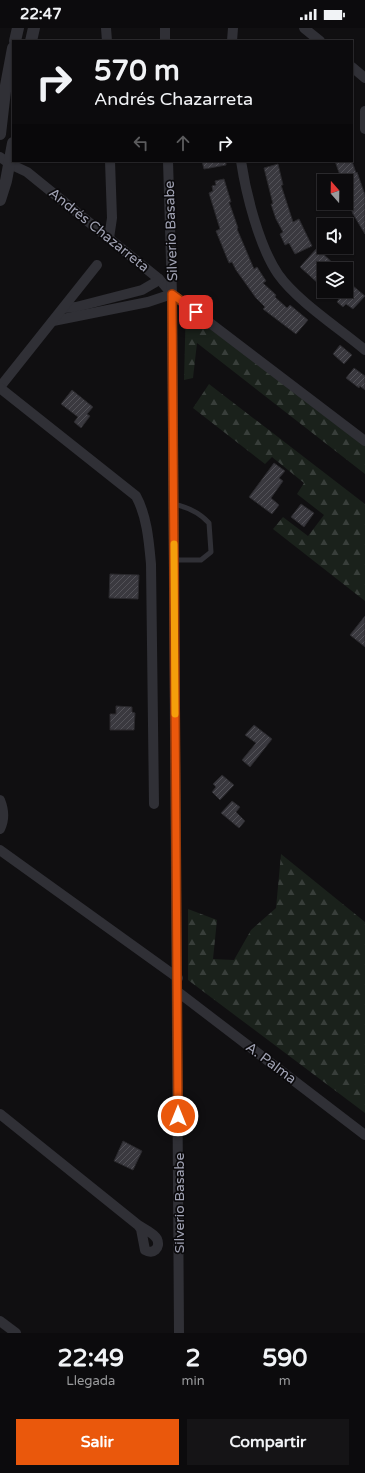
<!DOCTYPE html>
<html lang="es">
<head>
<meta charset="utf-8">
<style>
  :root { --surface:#0c0b0d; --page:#151416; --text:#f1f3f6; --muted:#9a9b9d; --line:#2c2b2e; --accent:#ea580c }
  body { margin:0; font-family:"Varela Round",sans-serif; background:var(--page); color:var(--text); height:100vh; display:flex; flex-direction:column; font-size:15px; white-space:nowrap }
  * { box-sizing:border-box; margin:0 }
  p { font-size:13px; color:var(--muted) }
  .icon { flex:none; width:22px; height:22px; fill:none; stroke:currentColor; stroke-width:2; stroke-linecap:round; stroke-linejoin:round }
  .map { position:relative; height:1305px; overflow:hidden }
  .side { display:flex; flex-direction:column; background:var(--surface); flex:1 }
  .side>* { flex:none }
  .guide { position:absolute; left:12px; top:12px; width:341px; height:122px; border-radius:0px; box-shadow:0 1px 3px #0004,0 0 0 1px var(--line); background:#0c0b0d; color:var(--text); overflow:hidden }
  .needle { width:26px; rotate:340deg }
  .controls { position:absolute; left:317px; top:146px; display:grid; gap:8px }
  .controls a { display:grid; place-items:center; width:36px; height:36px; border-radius:0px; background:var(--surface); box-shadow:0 1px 3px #0004,0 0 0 1px var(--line); font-size:20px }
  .pin { position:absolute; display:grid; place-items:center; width:34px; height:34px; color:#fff; margin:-17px; border-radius:8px; box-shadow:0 2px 6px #0006 }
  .me { position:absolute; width:44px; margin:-22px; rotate:0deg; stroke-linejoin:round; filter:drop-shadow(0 0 3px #0008) }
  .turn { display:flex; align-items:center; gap:14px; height:84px; padding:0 16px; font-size:18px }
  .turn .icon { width:52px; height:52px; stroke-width:2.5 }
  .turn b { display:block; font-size:28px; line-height:34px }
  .lanes { display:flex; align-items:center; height:38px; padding:0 16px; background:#0003; justify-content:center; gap:20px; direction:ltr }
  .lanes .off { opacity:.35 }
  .eta { display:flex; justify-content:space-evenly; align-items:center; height:68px; text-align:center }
  .eta b { font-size:24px; font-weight:800; line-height:28px }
  .cta { display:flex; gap:8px; margin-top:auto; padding:8px 16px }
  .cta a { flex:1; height:46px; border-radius:0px; background:var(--accent); color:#fff; font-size:16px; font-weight:800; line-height:46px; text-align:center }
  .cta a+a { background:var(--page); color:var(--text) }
  .status { display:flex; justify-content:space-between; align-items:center; height:28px; padding:0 20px; background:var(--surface); direction:ltr }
  .status svg { height:11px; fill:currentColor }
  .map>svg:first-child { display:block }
</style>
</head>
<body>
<div class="status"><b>22:47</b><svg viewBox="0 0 49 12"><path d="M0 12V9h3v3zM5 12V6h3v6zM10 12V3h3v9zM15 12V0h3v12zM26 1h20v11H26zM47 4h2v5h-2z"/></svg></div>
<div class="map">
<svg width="365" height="1305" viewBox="0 0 365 1305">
  <defs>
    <pattern id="forest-firs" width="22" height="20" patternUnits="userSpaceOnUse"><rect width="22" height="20" fill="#1a211b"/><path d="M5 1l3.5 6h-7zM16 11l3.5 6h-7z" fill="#383e3a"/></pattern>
    <pattern id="building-hatch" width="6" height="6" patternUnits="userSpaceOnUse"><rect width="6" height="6" fill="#3a393f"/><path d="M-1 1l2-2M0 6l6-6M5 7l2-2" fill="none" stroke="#535258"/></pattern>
  </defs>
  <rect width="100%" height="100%" fill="#100f11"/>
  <g fill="url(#forest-firs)">
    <polygon points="186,274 365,412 365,446 197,315 193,350 184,352"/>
    <polygon points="209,356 365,476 365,573 273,501 283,489 308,508 324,487 297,466 304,455 272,429 265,436 193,380"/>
    <polygon points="281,826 365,894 365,1085 188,952 188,881 217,892 213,931 234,932 251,902 276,880"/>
  </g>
  <g fill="url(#building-hatch)" stroke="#2a292d">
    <polygon points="202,133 226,133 226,137 204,141"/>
    <polygon points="335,133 352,133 356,145 357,144 365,167 365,206 353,186 346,167 346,153 342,153"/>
    <polygon points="278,136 283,157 281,157 293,194 299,191 312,218 295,226 289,215 285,217 280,206 283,204 276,191 271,176 273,176 264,140"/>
    <polygon points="224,151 231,174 229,174 238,200 237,201 254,241 257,239 266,253 263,255 276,267 275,269 287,280 290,277 308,292 296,306 263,281 265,279 256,270 236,242 232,234 229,235 216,203 220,201 209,165 213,163 212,158 216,157 215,153"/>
    <polygon points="317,220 339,241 324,241 324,254 320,257 300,239"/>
    <polygon points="346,252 365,268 353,281 346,276 343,279 337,274 339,271 331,263 346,263"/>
    <polygon points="340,317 352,327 344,336 333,326"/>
    <polygon points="354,340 365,348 365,362 360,358 359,360 346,350"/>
    <polygon points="72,362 93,379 87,386 90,388 81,400 74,394 78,389 61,376"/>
    <polygon points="274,435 285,443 279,450 283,453 271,470 279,477 272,486 249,469"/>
    <polygon points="301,476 314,485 304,499 291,489"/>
    <polygon points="110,546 139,547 138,571 109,570"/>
    <polygon points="365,588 365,619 350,607"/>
    <polygon points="116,678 132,679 132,684 135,685 134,702 110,702 110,686 116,686"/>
    <polygon points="254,697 272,711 250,739 242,732 256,715 245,707"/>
    <polygon points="222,747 234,757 220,772 212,764 216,759 213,756"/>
    <polygon points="232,773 240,779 236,784 245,793 239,800 221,785"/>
    <polygon points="123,1113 142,1123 133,1142 114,1133"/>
  </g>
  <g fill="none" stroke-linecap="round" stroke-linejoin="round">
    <path stroke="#303036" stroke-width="5" d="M173,476c15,3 26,8 36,19l2,29 -10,8h-27"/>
    <g stroke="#303036" stroke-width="10">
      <polyline points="106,0 107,13"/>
      <polyline points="165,0 165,13"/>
      <polyline points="304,0 320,13"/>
      <polyline points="232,13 233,0"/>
      <polyline points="352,39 365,50"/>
      <polyline points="365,83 365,101"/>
      <polyline points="0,129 10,136 27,144 159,251 172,266 365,413"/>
      <polyline points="168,133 172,266 179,1305"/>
      <path d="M241,133c5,33 18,85 37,113 19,27 61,54 87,76"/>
      <polyline points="109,210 112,190 110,133"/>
      <polyline points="64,280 76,279 142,262 154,255 159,251"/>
      <polyline points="53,293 148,274 172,266"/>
      <polyline points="0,359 97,237"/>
      <path d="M0,360l136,108c11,20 13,46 15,68l3,240"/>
      <path d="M0,772c4,10 5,19 0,29"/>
      <polyline points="0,822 178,950"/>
      <polyline points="178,964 365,1107"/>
      <path d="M0,1086l138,111c6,4 16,8 19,14 4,9 -4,16 -12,11l-4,-21 -3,-4"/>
      <polyline points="0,1293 16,1305"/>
    </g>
    <g stroke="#303036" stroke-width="12">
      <polyline points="15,13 18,0"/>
      <polyline points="31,13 34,0"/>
      <polyline points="0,106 5,63 13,20"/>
      <polyline points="0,172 6,153 13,115"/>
    </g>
  </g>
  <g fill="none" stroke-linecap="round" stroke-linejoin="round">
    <g stroke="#983908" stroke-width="10">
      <polyline id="route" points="178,1088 172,266 196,284"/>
    </g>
    <use href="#route" stroke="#ea580c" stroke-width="7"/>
    <polyline stroke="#f59e0b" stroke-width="7" points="174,516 175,686"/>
  </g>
  <g text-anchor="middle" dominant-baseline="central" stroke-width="3.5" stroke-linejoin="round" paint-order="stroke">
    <g font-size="14" fill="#a0a2b3" stroke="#0b0a0c">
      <text transform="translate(99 202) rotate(39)">Andrés Chazarreta</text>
      <text transform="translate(171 203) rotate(-92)">Silverio Basabe</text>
      <text transform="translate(271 1035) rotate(37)">A. Palma</text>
      <text transform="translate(179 1175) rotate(-90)">Silverio Basabe</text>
    </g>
  </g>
</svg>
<div class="controls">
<a><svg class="needle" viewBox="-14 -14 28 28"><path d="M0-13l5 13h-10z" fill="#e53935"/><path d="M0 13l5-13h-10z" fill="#9a9b9d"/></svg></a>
<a><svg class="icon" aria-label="sound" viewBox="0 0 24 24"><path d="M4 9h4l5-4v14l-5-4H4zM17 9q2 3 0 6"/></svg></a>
<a><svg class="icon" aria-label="layers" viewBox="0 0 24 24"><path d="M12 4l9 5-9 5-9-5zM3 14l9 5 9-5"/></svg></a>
</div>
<div class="pin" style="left:196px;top:284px;background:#d93025"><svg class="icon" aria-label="arrive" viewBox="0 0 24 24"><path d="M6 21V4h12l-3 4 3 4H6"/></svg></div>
<svg class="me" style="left:178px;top:1088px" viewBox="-20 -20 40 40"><circle r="17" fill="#ea580c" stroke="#fff" stroke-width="3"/><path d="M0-11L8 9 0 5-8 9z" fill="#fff"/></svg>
<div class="guide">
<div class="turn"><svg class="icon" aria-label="right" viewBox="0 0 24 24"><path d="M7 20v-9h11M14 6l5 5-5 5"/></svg><div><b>570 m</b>Andrés Chazarreta</div></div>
<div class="lanes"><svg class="icon off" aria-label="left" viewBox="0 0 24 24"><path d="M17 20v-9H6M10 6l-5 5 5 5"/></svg><svg class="icon off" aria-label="ahead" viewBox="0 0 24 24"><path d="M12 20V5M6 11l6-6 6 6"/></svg><svg class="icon" aria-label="right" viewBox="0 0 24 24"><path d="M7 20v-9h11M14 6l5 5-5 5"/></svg></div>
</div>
</div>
<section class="side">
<div class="eta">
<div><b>22:49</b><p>Llegada</p></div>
<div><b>2</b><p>min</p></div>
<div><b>590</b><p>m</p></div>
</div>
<div class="cta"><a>Salir</a><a>Compartir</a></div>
</section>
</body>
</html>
